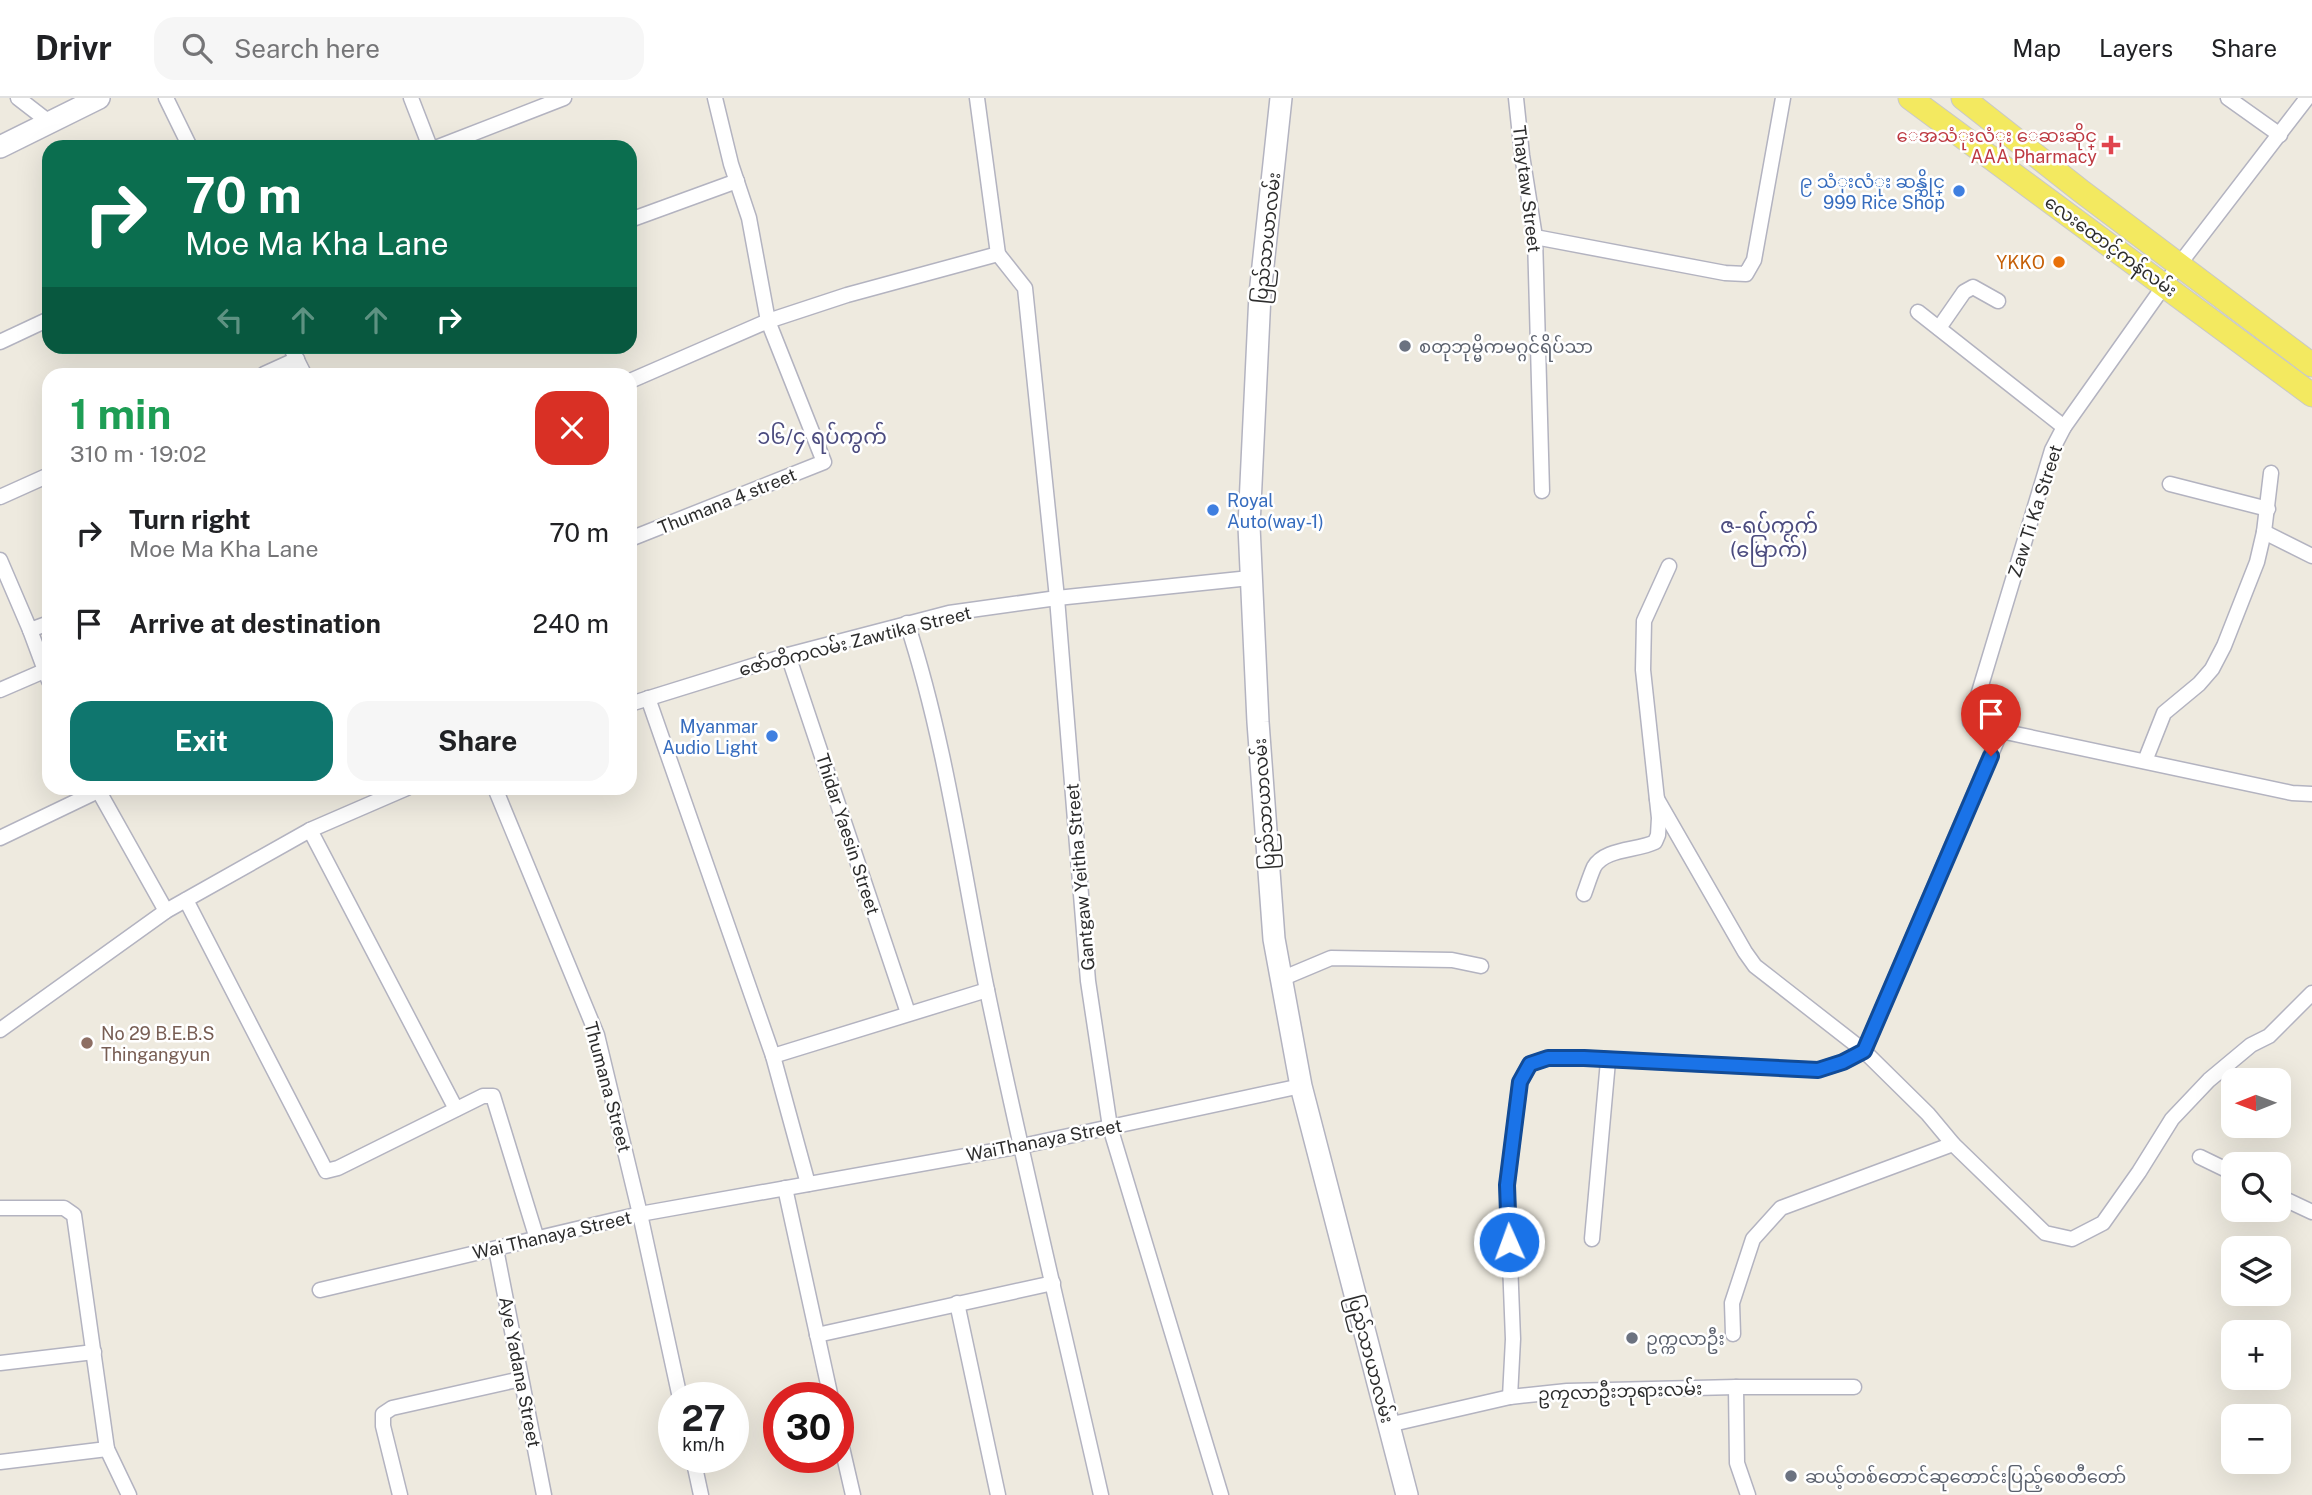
<!DOCTYPE html>
<html lang="en">
<head>
<meta charset="utf-8">
<style>
  :root { --surface:#fff; --page:#f6f6f6; --text:#202124; --muted:#757577; --line:#e0e0e0; --accent:#0f766e }
  body { margin:0; font-family:"Public Sans","Noto Sans Myanmar",sans-serif; background:var(--page); color:var(--text); height:100vh; display:flex; flex-direction:column; font-size:26px; white-space:nowrap }
  * { box-sizing:border-box; margin:0 }
  p { font-size:23px; color:var(--muted) }
  .icon { flex:none; width:38px; height:38px; fill:none; stroke:currentColor; stroke-width:2; stroke-linecap:round; stroke-linejoin:round }
  .map { position:relative; flex:1; overflow:hidden }
  .panel { position:absolute; left:42px; top:270px; width:595px; height:427px; display:flex; flex-direction:column; background:var(--surface); border-radius:21px; box-shadow:0 7px 28px #0002 }
  .panel>* { flex:none }
  .guide { position:absolute; left:42px; top:42px; width:595px; height:214px; border-radius:21px; box-shadow:0 7px 28px #0002; background:#0b6e4f; color:#fff; overflow:hidden }
  .needle { width:46px; rotate:269deg }
  .fabs { position:absolute; left:2221px; top:970px; display:grid; gap:14px }
  .fabs a { display:grid; place-items:center; width:70px; height:70px; border-radius:14px; background:var(--surface); box-shadow:0 7px 28px #0002; font-size:35px }
  .speed { position:absolute; left:658px; top:1284px; display:flex; gap:14px; font-size:35px; font-weight:700; text-align:center }
  .speed>* { display:grid; place-content:center; width:91px; height:91px; border-radius:50%; background:var(--surface); box-shadow:0 7px 28px #0002; line-height:1 }
  .speed small { font-size:18px; font-weight:400 }
  .speed .limit { border:10px solid #d22; background:#fff; color:#111 }
  .pin { position:absolute; display:grid; place-items:center; width:60px; height:60px; color:#fff; margin:-72px -30px; border-radius:50% 50% 50% 0; rotate:-45deg; box-shadow:0 0 7px #0007 }
  .pin .icon { rotate:45deg }
  .me { position:absolute; width:77px; margin:-38px; rotate:358deg; stroke-linejoin:round; filter:drop-shadow(0 0 5px #0008) }
  .turn { display:flex; align-items:center; gap:24px; height:147px; padding:0 28px; font-size:32px }
  .turn .icon { width:91px; height:91px; stroke-width:2.5 }
  .turn b { display:block; font-size:49px; line-height:60px }
  .lanes { display:flex; align-items:center; height:66px; padding:0 28px; background:#0003; justify-content:center; gap:35px; direction:ltr }
  .lanes .off { opacity:.35 }
  .round { display:grid; place-items:center; flex:none; width:74px; height:74px; border-radius:21px; background:var(--page) }
  .overview { display:flex; align-items:center; justify-content:space-between; height:119px; padding:0 28px }
  h1 { font-size:42px; font-weight:700; line-height:52px; color:#1e9e55 }
  .action { display:flex; gap:14px; margin-top:auto; padding:14px 28px }
  .action a { flex:1; height:80px; border-radius:21px; background:var(--accent); color:#fff; font-size:28px; font-weight:700; line-height:80px; text-align:center }
  .action a+a { background:var(--page); color:var(--text) }
  ul { padding:0; list-style:none }
  li { display:flex; align-items:center; gap:21px; height:91px; padding:0 28px }
  li div { flex:1 }
  li b { display:block; font-size:26px }
  li em { font-style:normal }
  header { display:flex; align-items:center; gap:42px; box-sizing:border-box; height:98px; padding:0 35px; background:var(--surface); border-bottom:2px solid var(--line) }
  header strong { font-size:33px }
  nav { display:flex; gap:38px; margin-inline-start:auto; font-size:24px }
  .search { width:490px; height:63px; background:var(--page); display:flex; align-items:center; gap:18px; box-sizing:border-box; padding:0 24px; border-radius:21px; color:var(--muted); font-size:26px }
  .map>svg:first-child { display:block }
</style>
</head>
<body>
<header>
<strong>Drivr</strong>
<div class="search"><svg class="icon" aria-label="search" viewBox="0 0 24 24"><circle cx="10" cy="10" r="6"/><path d="M15 15l6 6"/></svg>Search here</div>
<nav><a>Map</a><a>Layers</a><a>Share</a></nav>
</header>
<div class="map">
<svg width="2312" height="1397" viewBox="0 0 2312 1397">
  <rect width="100%" height="100%" fill="#eeeadf"/>
  <g fill="none" stroke-linecap="round" stroke-linejoin="round">
    <g stroke="#b3b3c0" stroke-width="17">
      <g id="street">
        <polyline points="18,0 49,24"/>
        <polyline points="166,0 190,49"/>
        <polyline points="411,0 430,49"/>
        <polyline points="977,0 998,156"/>
        <polyline points="1516,0 1522,57 1535,139 1542,393"/>
        <polyline points="2228,0 2280,37"/>
        <polyline points="2307,0 2178,168 2064,329 2052,352 1970,624 2001,633 2292,695 2312,696"/>
        <polyline points="438,49 564,0"/>
        <polyline points="630,122 737,83"/>
        <polyline points="1535,139 1725,175 1746,176 1754,162 1783,0"/>
        <polyline points="998,156 1025,190 1057,500 1088,883 1110,1029 1221,1397"/>
        <polyline points="1918,214 2064,329"/>
        <polyline points="1939,230 1964,194 1973,189 1998,203"/>
        <polyline points="0,244 49,221"/>
        <polyline points="290,248 304,276"/>
        <polyline points="264,276 297,261"/>
        <polyline points="630,283 768,223 847,197 998,156"/>
        <polyline points="2170,386 2268,411"/>
        <polyline points="0,399 49,377"/>
        <polyline points="2264,434 2312,458"/>
        <polyline points="630,441 824,364 768,223 749,120 731,66 715,0"/>
        <polyline points="0,462 30,532 49,583"/>
        <path d="M907,525c39,120 55,244 80,367 35,169 76,337 114,505"/>
        <polyline points="30,532 49,525"/>
        <polyline points="788,557 908,915"/>
        <polyline points="0,592 44,573"/>
        <polyline points="648,600 773,958 808,1086"/>
        <polyline points="630,606 788,557 949,515 1057,500 1250,480"/>
        <polyline points="2145,663 2164,615 2199,586 2212,571 2224,548 2257,464 2264,434 2271,375"/>
        <polyline points="97,690 166,813"/>
        <polyline points="495,690 597,937 640,1116 680,1300"/>
        <polyline points="1657,701 1745,854 1755,868 1864,953 1928,1016 1953,1046 2045,1135 2072,1141 2103,1125 2139,1074 2172,1021 2209,982 2251,947 2269,938 2312,895"/>
        <polyline points="310,732 456,1011"/>
        <polyline points="0,740 98,693"/>
        <path d="M1584,796c3,-8 6,-18 10,-27 11,-19 43,-16 61,-25l3,-7 1,-17 -16,-148 1,-49 25,-55"/>
        <polyline points="186,802 326,1073 338,1070 483,998 493,998 537,1141"/>
        <polyline points="1281,881 1331,860 1452,862 1481,868"/>
        <polyline points="0,932 166,813 310,732 407,690"/>
        <polyline points="773,958 987,892"/>
        <polyline points="2200,1059 2233,1075"/>
        <polyline points="785,1090 831,1300"/>
        <polyline points="2278,1098 2312,1114"/>
        <polyline points="0,1110 64,1110 74,1117 107,1351 129,1397"/>
        <polyline points="1592,1141 1608,963"/>
        <polyline points="496,1151 544,1397"/>
        <polyline points="320,1192 640,1116 1022,1048 1301,988"/>
        <polyline points="957,1205 998,1397"/>
        <polyline points="1733,1236 1732,1205 1753,1141 1781,1110 1953,1046"/>
        <polyline points="817,1237 1053,1185"/>
        <polyline points="0,1265 94,1254"/>
        <polyline points="1736,1289 1737,1365 1748,1397"/>
        <polyline points="1510,1299 1513,1241 1507,1087 1520,984 1530,966 1548,960 1584,960 1818,972 1843,964 1864,953 2001,633"/>
        <polyline points="1388,1327 1510,1299 1567,1293 1736,1289 1854,1289"/>
        <polyline points="838,1332 853,1397"/>
        <polyline points="693,1360 701,1397"/>
        <polyline points="0,1364 107,1351"/>
        <polyline points="400,1397 383,1328 383,1316 392,1310 521,1281"/>
      </g>
    </g>
    <g stroke="#b3b3c0" stroke-width="24">
      <g id="secondary">
        <polyline points="1281,0 1260,196 1249,428 1258,624 1274,841 1301,988 1407,1397"/>
        <polyline points="0,49 99,0"/>
      </g>
    </g>
    <g stroke="#c8c8c8" stroke-width="25">
      <g id="primary">
        <polyline points="1910,0 2312,297"/>
        <polyline points="1963,0 2081,93 2312,267"/>
      </g>
    </g>
    <use href="#street" stroke="#fff" stroke-width="14"/>
    <use href="#secondary" stroke="#fff" stroke-width="21"/>
    <use href="#primary" stroke="#f3e960" stroke-width="23"/>
  </g>
  <g fill="none" stroke-linecap="round" stroke-linejoin="round">
    <g stroke="#114b97" stroke-width="18">
      <polyline id="route" points="1509,1144 1507,1087 1520,984 1530,966 1548,960 1584,960 1818,972 1843,964 1864,953 1991,658"/>
    </g>
    <use href="#route" stroke="#1a73e8" stroke-width="12"/>
  </g>
  <path fill="#e0444e" stroke="#fff" stroke-width="2.5" d="M2107.5 36.5h7v7h7v7h-7v7h-7v-7h-7v-7h7z"/>
  <g fill="#3f7fe0" stroke="#fff" stroke-width="2.5">
    <circle cx="1959" cy="93" r="7"/>
    <circle cx="1213" cy="412" r="7"/>
    <circle cx="772" cy="638" r="7"/>
  </g>
  <circle fill="#e8710a" stroke="#fff" stroke-width="2.5" cx="2059" cy="164" r="7"/>
  <g fill="#6b7280" stroke="#fff" stroke-width="2.5">
    <circle cx="1405" cy="248" r="7"/>
    <circle cx="1632" cy="1240" r="7"/>
    <circle cx="1791" cy="1378" r="7"/>
  </g>
  <circle fill="#8d6e63" stroke="#fff" stroke-width="2.5" cx="87" cy="945" r="7"/>
  <g text-anchor="middle" dominant-baseline="central" stroke-width="5" stroke-linejoin="round" paint-order="stroke">
    <g font-size="18" fill="#be3a42" stroke="#fff" text-anchor="end">
      <text x="2097" y="37">ေအသံုးလံုး ေဆးဆိုင္<tspan x="2097" dy="21">AAA Pharmacy</tspan></text>
    </g>
    <g font-size="18" fill="#366cbe" stroke="#fff" text-anchor="end">
      <text x="1945" y="83">၉ သံုးလံုး ဆန္ဆိုင္<tspan x="1945" dy="21">999 Rice Shop</tspan></text>
      <text x="1227" y="402" text-anchor="start">Royal<tspan x="1227" dy="21">Auto(way-1)</tspan></text>
      <text x="758" y="628">Myanmar<tspan x="758" dy="21">Audio Light</tspan></text>
    </g>
    <g font-size="18" fill="#2d2d2d" stroke="#fff">
      <text transform="translate(1527 91) rotate(83)">Thaytaw Street</text>
      <text transform="translate(1267 140) rotate(-84)">ပြည်သာယာလမ်း</text>
      <text transform="translate(2111 148) rotate(36)">လေးထောင့်ကန်လမ်း</text>
      <text transform="translate(727 403) rotate(-22)">Thumana 4 street</text>
      <text transform="translate(2035 413) rotate(-72)">Zaw Ti Ka Street</text>
      <text transform="translate(855 543) rotate(-14)">ဇော်တိကလမ်း Zawtika Street</text>
      <text transform="translate(1264 706) rotate(-94)">ပြည်သာယာလမ်း</text>
      <text transform="translate(848 736) rotate(72)">Thidar Yaesin Street</text>
      <text transform="translate(1080 779) rotate(-95)">Gantgaw Yeitha Street</text>
      <text transform="translate(608 989) rotate(75)">Thumana Street</text>
      <text transform="translate(1044 1042) rotate(-11)">WaiThanaya Street</text>
      <text transform="translate(552 1137) rotate(-13)">Wai Thanaya Street</text>
      <text transform="translate(1371 1261) rotate(75)">ပြည်သာယာလမ်း</text>
      <text transform="translate(520 1274) rotate(79)">Aye Yadana Street</text>
      <text transform="translate(1620 1293) rotate(-2)">ဥကၠလာဦးဘုရားလမ်း</text>
    </g>
    <g font-size="18" fill="#c56008" stroke="#fff" text-anchor="end">
      <text x="2045" y="164">YKKO</text>
    </g>
    <g font-size="18" fill="#5b616d" stroke="#fff" text-anchor="start">
      <text x="1419" y="248">စတုဘုမ္မိကမဂ္ဂင်ရိပ်သာ</text>
      <text x="1646" y="1240">ဥက္ကလာဦး</text>
      <text x="1805" y="1378">ဆယ့်တစ်တောင်ဆုတောင်းပြည့်စေတီတော်</text>
    </g>
    <g font-size="18" fill="#785e54" stroke="#fff" text-anchor="start">
      <text x="101" y="935">No 29 B.E.B.S<tspan x="101" dy="21">Thingangyun</tspan></text>
    </g>
    <g font-size="21" fill="#4c4c7f" stroke="#fff">
      <text x="822" y="338">၁၆/၄ ရပ်ကွက်</text>
      <text x="1769" y="427">ဇ-ရပ်ကွက်<tspan x="1769" dy="24">(မြောက်)</tspan></text>
    </g>
  </g>
</svg>
<div class="fabs">
<a><svg class="needle" viewBox="-14 -14 28 28"><path d="M0-13l5 13h-10z" fill="#e53935"/><path d="M0 13l5-13h-10z" fill="#757577"/></svg></a>
<a><svg class="icon" aria-label="search" viewBox="0 0 24 24"><circle cx="10" cy="10" r="6"/><path d="M15 15l6 6"/></svg></a>
<a><svg class="icon" aria-label="layers" viewBox="0 0 24 24"><path d="M12 4l9 5-9 5-9-5zM3 14l9 5 9-5"/></svg></a>
<a>+</a>
<a>−</a>
</div>
<div class="speed"><div>27<small>km/h</small></div><div class="limit">30</div></div>
<div class="pin" style="left:1991px;top:658px;background:#d93025"><svg class="icon" aria-label="arrive" viewBox="0 0 24 24"><path d="M6 21V4h12l-3 4 3 4H6"/></svg></div>
<svg class="me" style="left:1509px;top:1144px" viewBox="-20 -20 40 40"><circle r="17" fill="#1a73e8" stroke="#fff" stroke-width="3"/><path d="M0-11L8 9 0 5-8 9z" fill="#fff"/></svg>
<div class="guide">
<div class="turn"><svg class="icon" aria-label="right" viewBox="0 0 24 24"><path d="M7 20v-9h11M14 6l5 5-5 5"/></svg><div><b>70 m</b>Moe Ma Kha Lane</div></div>
<div class="lanes"><svg class="icon off" aria-label="left" viewBox="0 0 24 24"><path d="M17 20v-9H6M10 6l-5 5 5 5"/></svg><svg class="icon off" aria-label="ahead" viewBox="0 0 24 24"><path d="M12 20V5M6 11l6-6 6 6"/></svg><svg class="icon off" aria-label="ahead" viewBox="0 0 24 24"><path d="M12 20V5M6 11l6-6 6 6"/></svg><svg class="icon" aria-label="right" viewBox="0 0 24 24"><path d="M7 20v-9h11M14 6l5 5-5 5"/></svg></div>
</div>
<section class="panel">
<div class="overview"><div><h1>1 min</h1><p>310 m · 19:02</p></div><a class="round" style="background:#d93025;color:#fff"><svg class="icon" aria-label="close" viewBox="0 0 24 24"><path d="M6 6l12 12M18 6L6 18"/></svg></a></div>
<ul>
<li><svg class="icon" aria-label="right" viewBox="0 0 24 24"><path d="M7 20v-9h11M14 6l5 5-5 5"/></svg><div><b>Turn right</b><p>Moe Ma Kha Lane</p></div><em>70 m</em></li>
<li><svg class="icon" aria-label="arrive" viewBox="0 0 24 24"><path d="M6 21V4h12l-3 4 3 4H6"/></svg><div><b>Arrive at destination</b></div><em>240 m</em></li>
</ul>
<div class="action"><a>Exit</a><a>Share</a></div>
</section>
</div>
</body>
</html>
